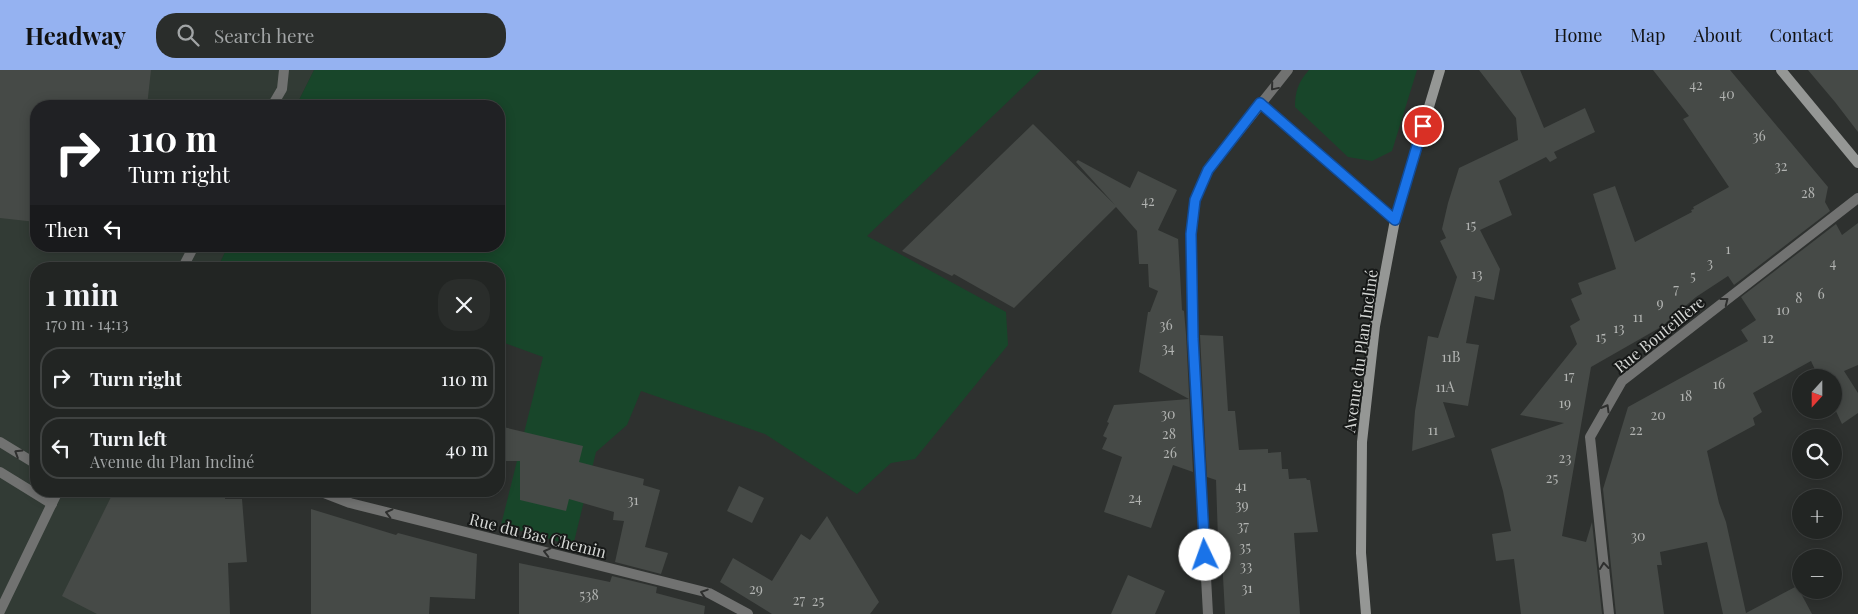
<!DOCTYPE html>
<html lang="en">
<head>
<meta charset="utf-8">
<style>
  :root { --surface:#222523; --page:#2a2d2b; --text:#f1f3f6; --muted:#a2a5a6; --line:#3f4241; --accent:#95b2f1 }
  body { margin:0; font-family:"Playfair Display",serif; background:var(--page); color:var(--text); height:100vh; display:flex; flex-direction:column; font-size:19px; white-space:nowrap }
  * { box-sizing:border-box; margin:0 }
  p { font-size:16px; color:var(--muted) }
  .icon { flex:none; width:28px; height:28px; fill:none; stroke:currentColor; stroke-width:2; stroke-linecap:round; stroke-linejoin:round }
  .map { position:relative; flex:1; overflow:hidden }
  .side { position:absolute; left:30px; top:192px; width:475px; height:235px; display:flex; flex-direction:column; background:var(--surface); border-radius:20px; box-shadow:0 2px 12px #0003,0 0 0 1px var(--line) }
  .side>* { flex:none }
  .hud { position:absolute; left:30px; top:30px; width:475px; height:152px; border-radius:20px; box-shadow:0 2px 12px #0003,0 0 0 1px var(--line); background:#202124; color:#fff; overflow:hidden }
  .needle { width:32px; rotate:201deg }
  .buttons { position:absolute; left:1792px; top:299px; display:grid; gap:10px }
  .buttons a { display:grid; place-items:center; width:50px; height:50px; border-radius:50%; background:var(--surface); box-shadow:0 2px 12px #0003,0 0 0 1px var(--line); font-size:25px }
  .pin { position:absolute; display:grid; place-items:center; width:42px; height:42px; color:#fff; margin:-21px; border:2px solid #fff; border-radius:50%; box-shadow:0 1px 5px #0007 }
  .me { position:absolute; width:55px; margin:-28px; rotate:357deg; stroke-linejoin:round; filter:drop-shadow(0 0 4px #0008) }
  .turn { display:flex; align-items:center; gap:18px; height:105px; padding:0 15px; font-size:22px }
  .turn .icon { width:65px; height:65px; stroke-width:2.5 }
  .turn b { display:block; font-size:35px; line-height:42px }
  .then { display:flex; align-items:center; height:48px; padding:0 15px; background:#0003; gap:10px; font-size:19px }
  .round { display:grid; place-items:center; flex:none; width:52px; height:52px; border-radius:20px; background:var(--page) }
  .head { display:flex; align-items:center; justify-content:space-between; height:85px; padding:0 15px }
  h1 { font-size:30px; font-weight:700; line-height:38px }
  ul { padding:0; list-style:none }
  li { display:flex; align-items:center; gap:15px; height:62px; margin:0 10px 8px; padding:0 5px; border:2px solid var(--line); border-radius:20px }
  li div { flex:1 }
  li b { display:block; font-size:19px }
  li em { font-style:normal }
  header { display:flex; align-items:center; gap:30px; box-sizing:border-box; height:70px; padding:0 25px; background:var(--accent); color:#111 }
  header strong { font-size:24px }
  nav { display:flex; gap:28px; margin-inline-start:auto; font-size:18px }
  .search { width:350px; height:45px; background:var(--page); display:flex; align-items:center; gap:12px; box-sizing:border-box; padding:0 18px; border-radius:20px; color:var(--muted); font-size:19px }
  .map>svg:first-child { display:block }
</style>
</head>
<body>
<header>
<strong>Headway</strong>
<div class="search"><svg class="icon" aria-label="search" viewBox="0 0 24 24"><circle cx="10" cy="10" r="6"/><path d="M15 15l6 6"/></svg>Search here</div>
<nav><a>Home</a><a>Map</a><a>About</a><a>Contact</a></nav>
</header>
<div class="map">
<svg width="1858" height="544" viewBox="0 0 1858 544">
  <rect width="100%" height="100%" fill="#2e312f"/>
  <polygon fill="#323b35" points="0,0 314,0 296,36 36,36 36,176 228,176 217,199 36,199 36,421 168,421 175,544 0,544"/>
  <g fill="#18462a">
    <polygon points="314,0 1041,0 867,166 1006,242 1008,275 915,389 891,393 857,424 765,364 641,321 627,355 596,382 573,476 501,455 543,287 499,271 499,199 217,199 228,176 499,176 499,36 296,36"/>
    <path d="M1309,0h108l-25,81 -20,10 -24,-4 -53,-50c0,-15 3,-25 14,-37z"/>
  </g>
  <g fill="#464a47">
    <polygon points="0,0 151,0 147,36 36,36 36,152 0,148"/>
    <polygon points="1479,0 1520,0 1544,58 1585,38 1595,62 1554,82 1557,88 1550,92 1546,87 1499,111 1512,145 1480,160 1500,199 1494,230 1475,226 1466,273 1479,275 1468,336 1443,332 1455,367 1412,381 1415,341 1428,266 1438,268 1457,207 1440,171 1446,168 1442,159 1448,133 1459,98 1518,70 1516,48"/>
    <polygon points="1653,0 1730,0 1828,117 1825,132 1830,141 1734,215 1728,206 1696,227 1661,257 1591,297 1562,466 1586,472 1592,452 1602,544 1521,544 1514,489 1496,491 1492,464 1511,461 1503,421 1491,379 1564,353 1520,345 1577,274 1570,256 1580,250 1571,229 1582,224 1578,213 1616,199 1593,124 1615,116 1635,172 1692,142 1691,140 1694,139 1693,137 1729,117 1683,49 1689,46"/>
    <polygon points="1808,0 1858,0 1858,62 1835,32"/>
    <polygon points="1033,54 1115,135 1076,92 1078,90 1130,118 1138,101 1177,120 1158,160 1178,169 1178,167 1182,240 1184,241 1186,264 1193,402 1173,395 1151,458 1104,442 1122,387 1102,379 1107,368 1103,366 1109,353 1107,352 1114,335 1189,329 1139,302 1148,242 1150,242 1158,221 1149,217 1148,194 1139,194 1137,161 1116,137 1014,238 954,204 952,206 902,181"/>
    <polygon points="1858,153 1858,295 1844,301 1858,323 1858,343 1842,354 1834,337 1834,308 1819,308 1811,291 1753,323 1762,342 1753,348 1755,355 1707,381 1719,433 1726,452 1746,543 1797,516 1812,544 1723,544 1707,472 1660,482 1662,495 1657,495 1664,544 1616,544 1603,419 1628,337 1748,271 1741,260 1756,250 1741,227 1836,154 1842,165"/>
    <polygon points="1200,265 1223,266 1228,341 1235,341 1239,380 1268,379 1268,383 1281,382 1282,399 1288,399 1289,409 1306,408 1307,410 1310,410 1318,462 1294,463 1300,544 1225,544 1221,468 1218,469 1216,410 1207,407"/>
    <polygon points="499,356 583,376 579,392 644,409 643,415 660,420 645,477 668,483 661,504 615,492 624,451 613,450 614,442 569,429 566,441 520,430 520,391 499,391"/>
    <polygon points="739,416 764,428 752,453 727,441"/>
    <polygon points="181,421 225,421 225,429 242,429 247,492 228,493 230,544 97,544 62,526 112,425"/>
    <polygon points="311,439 396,465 398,463 477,484 475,529 430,527 429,544 311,544"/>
    <polygon points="827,446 879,532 870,544 772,544 720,512 733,488 772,511 801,464 810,470"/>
    <polygon points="519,493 610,512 612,506 657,517 656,523 705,536 704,544 519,544"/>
    <polygon points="1128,505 1165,521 1155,544 1111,544"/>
  </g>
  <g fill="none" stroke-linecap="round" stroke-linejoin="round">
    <g stroke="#717271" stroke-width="10">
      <polyline points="0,372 36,394"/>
      <polyline points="0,402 52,434"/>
    </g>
    <g stroke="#717271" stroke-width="10">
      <polyline points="1260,33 1395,150"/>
      <polyline points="272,36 282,19 284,0"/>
      <polyline points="182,199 194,176"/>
      <polyline points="319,421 350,433 709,523 748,544"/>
      <polyline points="0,541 58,421"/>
      <polyline points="1208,544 1193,269 1191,164 1195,130 1208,100 1288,0"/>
      <polyline points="1609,544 1590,367 1622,311 1858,128"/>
    </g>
    <g stroke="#959795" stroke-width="10">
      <polyline points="1781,0 1858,93"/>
      <polyline points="1366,544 1361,483 1362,372 1375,256 1395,150 1440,0"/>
    </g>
  </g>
  <defs><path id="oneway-chevron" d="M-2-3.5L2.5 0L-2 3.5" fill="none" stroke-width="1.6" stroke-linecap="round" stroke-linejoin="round" transform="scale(1.25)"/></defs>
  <g stroke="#2e2f2e">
    <use href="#oneway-chevron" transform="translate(1274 17) rotate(130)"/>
    <use href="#oneway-chevron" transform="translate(1725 231) rotate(-38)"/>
    <use href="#oneway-chevron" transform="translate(1606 338) rotate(-60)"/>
    <use href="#oneway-chevron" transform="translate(18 383) rotate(-148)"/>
    <use href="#oneway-chevron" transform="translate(389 443) rotate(-166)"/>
    <use href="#oneway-chevron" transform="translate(547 482) rotate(-166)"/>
    <use href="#oneway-chevron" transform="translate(1604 496) rotate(-96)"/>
    <use href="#oneway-chevron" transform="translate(704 523) rotate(-162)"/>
  </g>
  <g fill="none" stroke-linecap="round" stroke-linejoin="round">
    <g stroke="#114b97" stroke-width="12">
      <polyline id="route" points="1205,485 1193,269 1191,164 1195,130 1208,100 1260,33 1395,150 1423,56"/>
    </g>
    <use href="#route" stroke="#1a73e8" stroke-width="9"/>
  </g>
  <g text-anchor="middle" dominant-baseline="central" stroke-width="4" stroke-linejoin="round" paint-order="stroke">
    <g font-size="14" fill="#b2b4b2">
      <text x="1696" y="14">42</text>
      <text x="1727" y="23">40</text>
      <text x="1759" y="65">36</text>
      <text x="1781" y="95">32</text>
      <text x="1808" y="122">28</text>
      <text x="1148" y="130">42</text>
      <text x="1471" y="154">15</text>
      <text x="1728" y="178">1</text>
      <text x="1710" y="192">3</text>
      <text x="1833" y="192">4</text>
      <text x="1477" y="203">13</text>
      <text x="1693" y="205">5</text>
      <text x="1676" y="218">7</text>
      <text x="1821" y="223">6</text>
      <text x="1799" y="227">8</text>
      <text x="1660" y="232">9</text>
      <text x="1783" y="239">10</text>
      <text x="1638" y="246">11</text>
      <text x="1166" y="254">36</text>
      <text x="1619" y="257">13</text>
      <text x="1601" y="266">15</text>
      <text x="1768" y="267">12</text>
      <text x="1168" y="277">34</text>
      <text x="1451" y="286">11B</text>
      <text x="1569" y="305">17</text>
      <text x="1719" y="313">16</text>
      <text x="1445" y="316">11A</text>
      <text x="1686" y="325">18</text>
      <text x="1565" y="332">19</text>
      <text x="1168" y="343">30</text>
      <text x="1658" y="344">20</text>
      <text x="1433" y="359">11</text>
      <text x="1636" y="359">22</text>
      <text x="1169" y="363">28</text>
      <text x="1170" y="382">26</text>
      <text x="1565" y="387">23</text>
      <text x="1552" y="407">25</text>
      <text x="1241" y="415">41</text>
      <text x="1135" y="427">24</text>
      <text x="633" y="429">31</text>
      <text x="1242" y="434">39</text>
      <text x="1243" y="455">37</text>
      <text x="1638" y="465">30</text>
      <text x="1245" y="476">35</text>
      <text x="1246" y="495">33</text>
      <text x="1247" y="517">31</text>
      <text x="756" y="518">29</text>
      <text x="589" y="524">538</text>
      <text x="799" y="529">27</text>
      <text x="818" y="530">25</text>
    </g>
    <g font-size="16" fill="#d6d8d6" stroke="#171918">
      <text transform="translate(1659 264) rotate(-39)">Rue Bouteillère</text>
      <text transform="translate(1360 281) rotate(-82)">Avenue du Plan Incliné</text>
      <text transform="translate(538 465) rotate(14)">Rue du Bas Chemin</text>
    </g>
  </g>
</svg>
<div class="buttons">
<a><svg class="needle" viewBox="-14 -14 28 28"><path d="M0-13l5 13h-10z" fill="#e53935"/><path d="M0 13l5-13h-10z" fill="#a2a5a6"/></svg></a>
<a><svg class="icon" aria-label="search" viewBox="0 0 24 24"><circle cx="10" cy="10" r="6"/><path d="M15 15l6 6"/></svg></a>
<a>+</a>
<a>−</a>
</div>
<div class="pin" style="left:1423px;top:56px;background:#d93025"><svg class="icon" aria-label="arrive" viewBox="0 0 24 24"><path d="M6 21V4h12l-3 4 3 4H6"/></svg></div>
<svg class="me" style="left:1205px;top:485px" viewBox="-20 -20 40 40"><circle r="19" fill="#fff"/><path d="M0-13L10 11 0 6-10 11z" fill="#1a73e8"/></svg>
<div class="hud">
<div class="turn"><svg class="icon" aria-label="right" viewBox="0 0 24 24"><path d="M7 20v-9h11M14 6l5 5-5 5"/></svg><div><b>110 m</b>Turn right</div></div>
<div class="then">Then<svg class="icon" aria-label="left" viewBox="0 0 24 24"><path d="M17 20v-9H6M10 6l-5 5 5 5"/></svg></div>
</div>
<section class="side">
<div class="head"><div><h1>1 min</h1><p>170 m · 14:13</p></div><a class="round"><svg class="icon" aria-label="close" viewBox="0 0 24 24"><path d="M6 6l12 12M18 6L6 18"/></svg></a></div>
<ul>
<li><svg class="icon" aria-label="right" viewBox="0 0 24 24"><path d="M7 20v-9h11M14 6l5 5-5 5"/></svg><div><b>Turn right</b></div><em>110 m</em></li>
<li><svg class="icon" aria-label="left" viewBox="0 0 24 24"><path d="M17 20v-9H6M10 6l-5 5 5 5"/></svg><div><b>Turn left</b><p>Avenue du Plan Incliné</p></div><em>40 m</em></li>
</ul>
</section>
</div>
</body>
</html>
